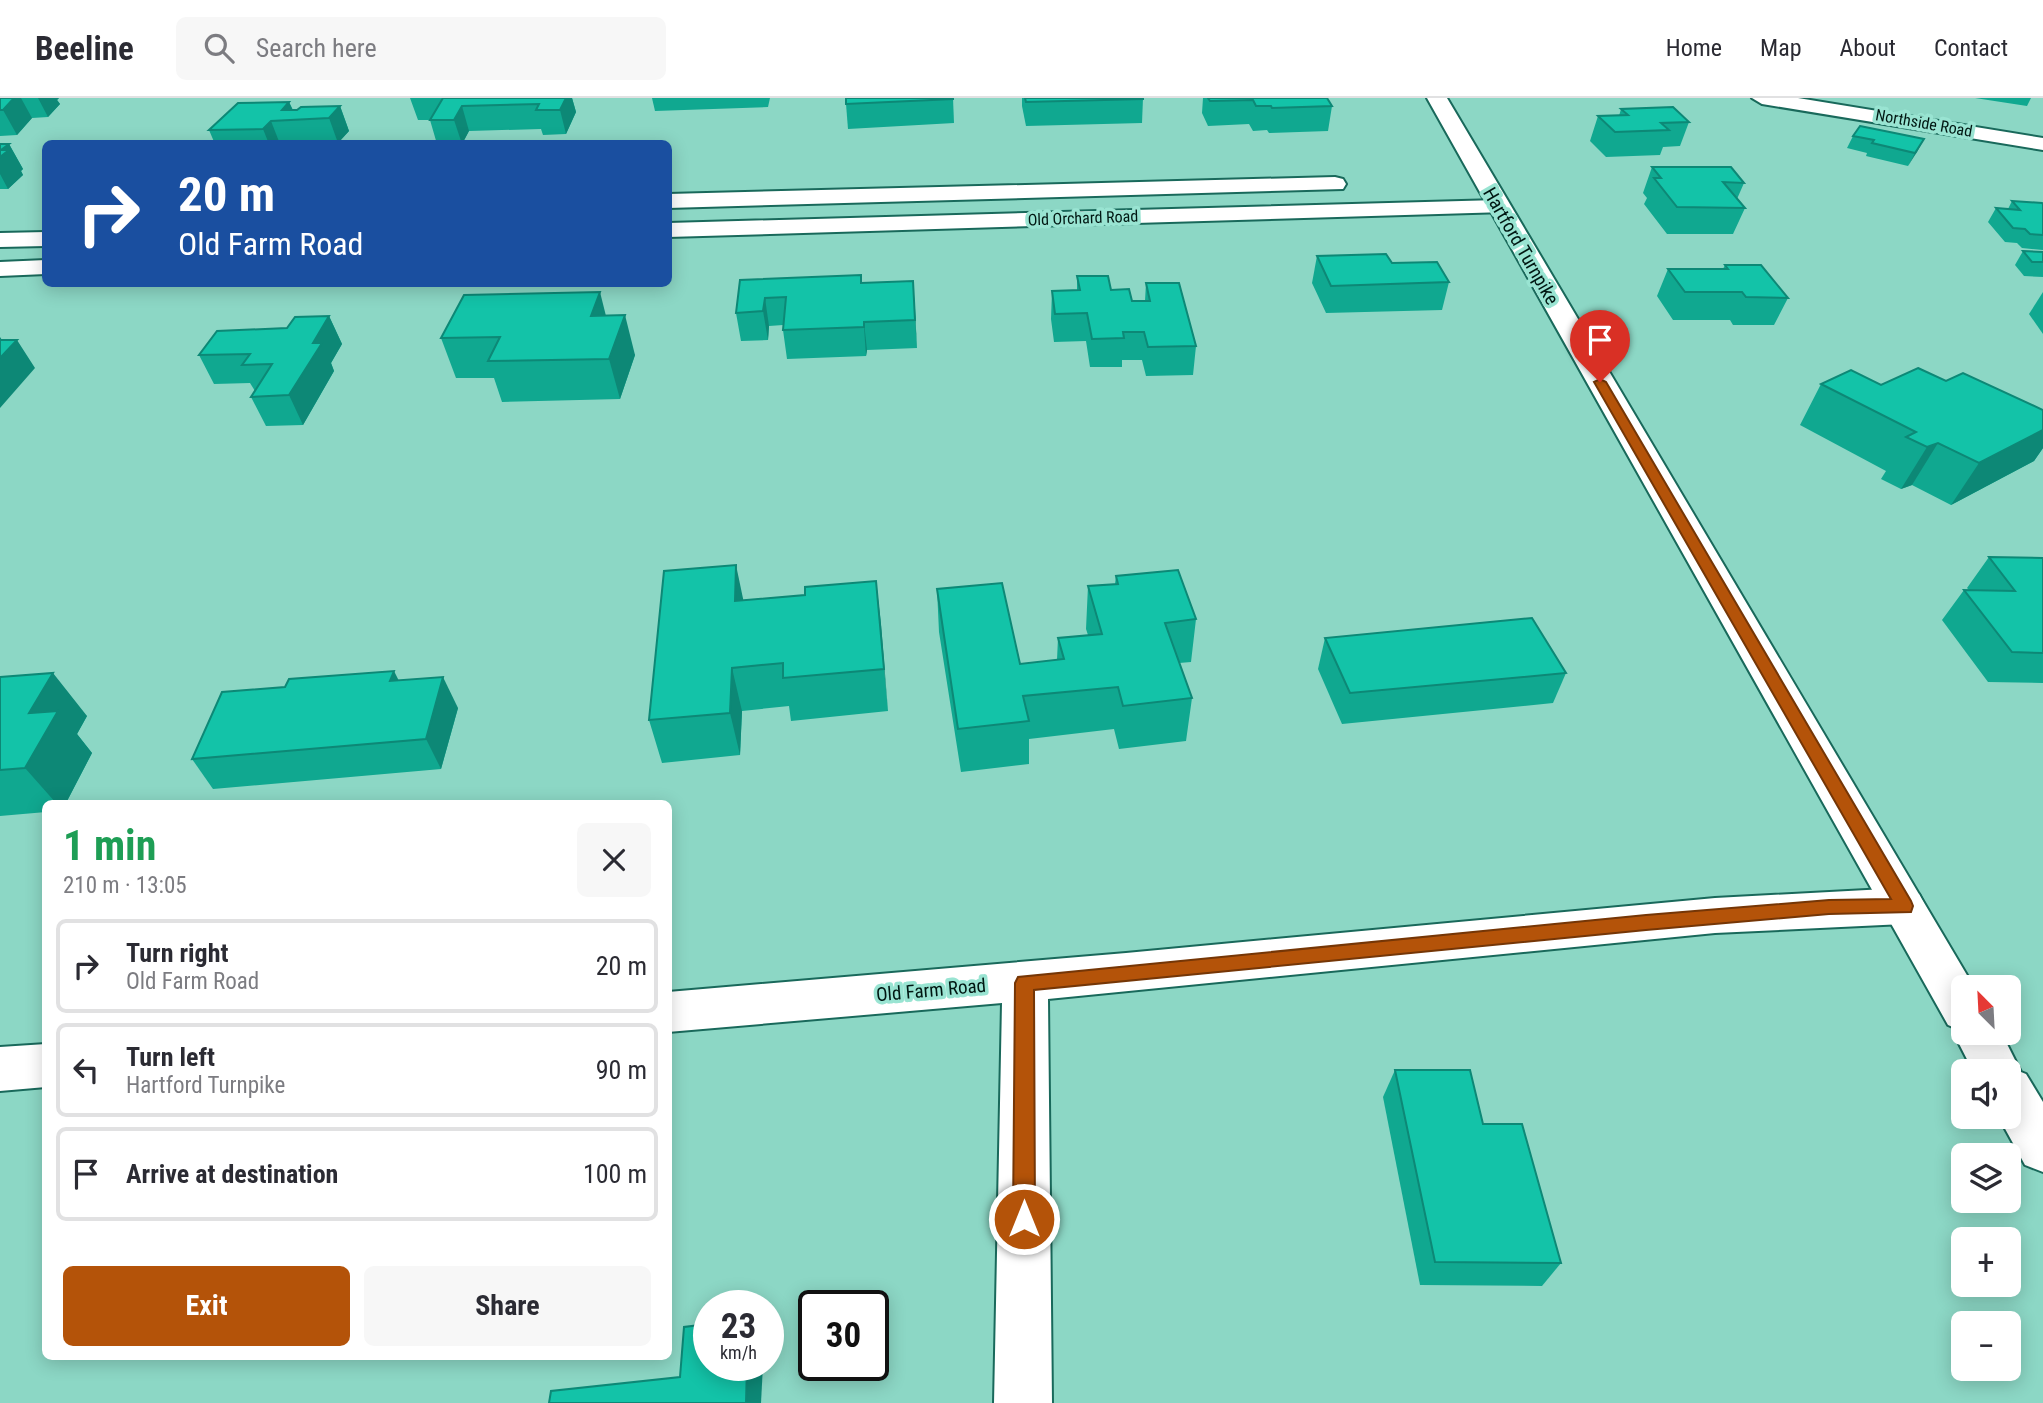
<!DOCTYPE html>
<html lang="en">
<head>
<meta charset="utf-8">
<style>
  :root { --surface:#fff; --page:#f7f7f7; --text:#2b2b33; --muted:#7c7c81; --line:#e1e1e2; --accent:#b45309 }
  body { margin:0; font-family:"Roboto Condensed",sans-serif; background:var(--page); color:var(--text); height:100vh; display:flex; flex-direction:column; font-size:26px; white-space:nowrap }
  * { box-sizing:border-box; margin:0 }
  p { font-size:23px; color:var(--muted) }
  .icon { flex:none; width:38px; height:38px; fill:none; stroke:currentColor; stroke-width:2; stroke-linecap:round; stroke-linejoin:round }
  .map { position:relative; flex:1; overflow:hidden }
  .panel { position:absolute; left:42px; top:702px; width:630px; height:560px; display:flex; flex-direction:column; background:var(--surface); border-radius:10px; box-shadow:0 4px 18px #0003 }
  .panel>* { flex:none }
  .guide { position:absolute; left:42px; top:42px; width:630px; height:147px; border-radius:10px; box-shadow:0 4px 18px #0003; background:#1a4fa0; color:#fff; overflow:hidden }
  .needle { width:46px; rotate:336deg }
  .tools { position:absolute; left:1951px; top:877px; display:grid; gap:14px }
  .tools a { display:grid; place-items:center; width:70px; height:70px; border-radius:10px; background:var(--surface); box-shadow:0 4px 18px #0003; font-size:35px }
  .speed { position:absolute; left:693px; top:1192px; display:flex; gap:14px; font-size:35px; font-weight:700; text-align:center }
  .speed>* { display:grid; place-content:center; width:91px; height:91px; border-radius:50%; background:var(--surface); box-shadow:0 4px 18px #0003; line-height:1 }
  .speed small { font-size:18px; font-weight:400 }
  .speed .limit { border:4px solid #111; border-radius:10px; background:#fff; color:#111 }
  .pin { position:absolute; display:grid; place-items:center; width:60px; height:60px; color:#fff; margin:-72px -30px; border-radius:50% 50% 50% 0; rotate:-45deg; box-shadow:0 0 7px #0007 }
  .pin .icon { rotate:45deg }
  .me { position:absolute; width:77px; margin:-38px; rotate:0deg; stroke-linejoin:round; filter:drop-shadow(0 0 5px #0008) }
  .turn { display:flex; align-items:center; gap:24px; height:147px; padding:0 21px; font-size:32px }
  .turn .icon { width:91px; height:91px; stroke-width:2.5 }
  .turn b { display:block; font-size:49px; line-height:60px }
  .round { display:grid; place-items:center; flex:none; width:74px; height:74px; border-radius:10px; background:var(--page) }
  .summary { display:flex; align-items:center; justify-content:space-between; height:119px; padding:0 21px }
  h1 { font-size:42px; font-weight:700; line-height:52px; color:#1e9e55 }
  .button { display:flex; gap:14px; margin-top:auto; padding:14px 21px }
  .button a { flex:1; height:80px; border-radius:10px; background:var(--accent); color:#fff; font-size:28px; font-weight:700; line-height:80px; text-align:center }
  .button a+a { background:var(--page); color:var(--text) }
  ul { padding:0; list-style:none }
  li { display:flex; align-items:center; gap:21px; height:94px; margin:0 14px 10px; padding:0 7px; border:4px solid var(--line); border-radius:10px }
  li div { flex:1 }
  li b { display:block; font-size:26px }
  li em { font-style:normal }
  header { display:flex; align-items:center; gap:42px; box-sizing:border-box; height:98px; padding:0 35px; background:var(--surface); border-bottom:2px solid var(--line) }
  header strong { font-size:33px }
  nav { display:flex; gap:38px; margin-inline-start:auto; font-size:24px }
  .search { width:490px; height:63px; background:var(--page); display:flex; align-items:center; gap:18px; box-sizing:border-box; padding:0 24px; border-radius:10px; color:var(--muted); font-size:26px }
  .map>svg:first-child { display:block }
</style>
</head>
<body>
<header>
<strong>Beeline</strong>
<div class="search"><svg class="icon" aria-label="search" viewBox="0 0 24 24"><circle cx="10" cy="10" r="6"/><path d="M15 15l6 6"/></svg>Search here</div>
<nav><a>Home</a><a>Map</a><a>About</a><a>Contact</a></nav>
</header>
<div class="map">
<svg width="2043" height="1305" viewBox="0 0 2043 1305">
  <rect width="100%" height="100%" fill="#8cd7c5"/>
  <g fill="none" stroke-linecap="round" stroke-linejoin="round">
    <g stroke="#19695b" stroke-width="4">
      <g id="minor">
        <polygon points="1752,0 1798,0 2043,40 2043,52 1762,6"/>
        <polygon points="1335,79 1343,81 1346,86 1343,91 668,110 668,96"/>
        <polygon points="1498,102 1506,104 1509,109 1506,114 668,139 668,125"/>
        <polygon points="46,134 46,148 0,149 0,135"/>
        <polygon points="46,162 46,176 0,178 0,164"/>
        <polygon points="1904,790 1919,796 1925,808 1919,820 1904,826 1715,835 1048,901 1052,1305 994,1305 1002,905 668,934 668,894 1126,855 1715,800"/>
        <polygon points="46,946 46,989 0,993 0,949"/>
      </g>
    </g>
    <g stroke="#19695b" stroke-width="4">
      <polygon id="secondary" points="1427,0 1447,0 1974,889 1964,889 1964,934 2001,934 2021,974 2026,976 2043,1004 2043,1074 2025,1067 1998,1018 2009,1018 2009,973 1973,973 1953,934 1955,930 1948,927"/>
    </g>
    <use href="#minor" fill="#fff" fill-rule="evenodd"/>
    <use href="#secondary" fill="#fff" fill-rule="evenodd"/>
  </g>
  <g fill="#10a890">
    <polygon points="0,0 59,0 57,2 60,6 48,19 32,20 17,37 0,38"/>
    <polygon points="410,0 572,0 576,14 566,36 543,37 541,31 469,33 462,46 437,46 430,22 418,22"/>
    <polygon points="652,0 770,0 768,9 655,13"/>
    <polygon points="953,0 954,25 848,31 846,6"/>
    <polygon points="1022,0 1143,0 1142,25 1026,28 1022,8"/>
    <polygon points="1203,0 1327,0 1332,8 1328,33 1269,35 1267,32 1253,33 1249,26 1208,28 1202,15"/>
    <polygon points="1975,0 2031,0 2027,8"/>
    <polygon points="289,4 293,12 340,8 349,33 338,45 215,46 209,32"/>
    <polygon points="1621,11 1689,24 1680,48 1663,49 1660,57 1606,59 1590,43 1598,18 1619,18"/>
    <polygon points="1853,38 1924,41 1908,68 1866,58 1867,55 1847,50"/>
    <polygon points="0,46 9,46 23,71 21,73 23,77 8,91 0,91"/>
    <polygon points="1652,69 1744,85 1737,101 1745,110 1733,136 1667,136 1644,106 1647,100 1643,95"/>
    <polygon points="2012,103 2043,106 2043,152 2022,150 2017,145 2005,144 1988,124 1996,110 2008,111"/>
    <polygon points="2023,153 2043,154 2043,179 2024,178 2015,167"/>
    <polygon points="1317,158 1392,165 1449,184 1442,212 1326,215 1312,185"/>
    <polygon points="1725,167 1788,200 1774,227 1733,227 1730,222 1673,222 1657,198 1668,171 1723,171"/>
    <polygon points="1077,178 1111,192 1132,203 1145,203 1146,185 1196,248 1193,277 1146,278 1142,262 1122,262 1122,269 1090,269 1086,243 1054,244 1051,221 1052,193 1077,192"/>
    <polygon points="740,182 862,185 913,183 917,250 867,252 866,258 787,261 783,232 783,227 769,228 768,242 741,243 736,215"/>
    <polygon points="2043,194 2043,236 2029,216"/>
    <polygon points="329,218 342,246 331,265 334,273 303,327 266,328 251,299 255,293 250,285 214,286 199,257"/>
    <polygon points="606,218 635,257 620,301 502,304 494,280 456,280 441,240"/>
    <polygon points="1946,283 2043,312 2043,350 2034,363 1951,407 1912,387 1901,391 1881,381 1886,373 1800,327 1821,286 1881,287"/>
    <polygon points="1989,459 2043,460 2043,585 1988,584 1942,522 1964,492 1969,492 1967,490"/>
    <polygon points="1116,478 1196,521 1191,564 1179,565 1192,600 1186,643 1119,651 1114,631 1029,641 1029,666 961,674 939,534 937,491 1020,566 1057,562 1058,540 1088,537 1086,531 1088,488 1115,486"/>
    <polygon points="876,483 888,613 791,623 789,608 742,613 740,657 662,665 649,622 744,502 805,497"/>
    <polygon points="1325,540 1566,575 1553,605 1342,626 1318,571"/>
    <polygon points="0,579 87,618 77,636 92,655 66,705 46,705 46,714 0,718"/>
    <polygon points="399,583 458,610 441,671 213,691 192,661"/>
    <polygon points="1395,972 1483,1026 1561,1165 1542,1188 1420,1187 1383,999"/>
  </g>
  <g fill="#0d8876">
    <polygon points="14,0 21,0 32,20 17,37 3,12"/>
    <polygon points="38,0 59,0 57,2 60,6 48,19"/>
    <polygon points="566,0 572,0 576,14 566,36 560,12"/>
    <polygon points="289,4 297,22 282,12"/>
    <polygon points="340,8 349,33 338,45 329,20"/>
    <polygon points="462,8 469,33 462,46 454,22"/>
    <polygon points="271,23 280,46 269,46 263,31"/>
    <polygon points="1924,41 1917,54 1908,68 1915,55"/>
    <polygon points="9,46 23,71 21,73 23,77 8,91 0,76 0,48"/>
    <polygon points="913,183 915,211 917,250 915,222"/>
    <polygon points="600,194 610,234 591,218"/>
    <polygon points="765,200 769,228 768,242 763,213"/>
    <polygon points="625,217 635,257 620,301 609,261"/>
    <polygon points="329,218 342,246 331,265 334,273 303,327 289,297 313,245"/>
    <polygon points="864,224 867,252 866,258 864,229"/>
    <polygon points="0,239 8,251 17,242 35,270 0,310"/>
    <polygon points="2043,332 2043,350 2034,363 1951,407 1979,365"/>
    <polygon points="1938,345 1912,387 1901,391 1927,349"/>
    <polygon points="736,467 745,510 735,503"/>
    <polygon points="876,483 881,526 888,613 884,571"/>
    <polygon points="732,570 742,613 740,657 730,615"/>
    <polygon points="394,573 409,603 390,583"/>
    <polygon points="53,575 87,618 77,636 92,655 66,705 56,705 25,670 29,615"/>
    <polygon points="443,579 458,610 441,671 426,641"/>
    <polygon points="747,1267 763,1267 761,1305 746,1305"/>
  </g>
  <g fill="#13c3a8" stroke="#0d8876" stroke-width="2">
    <polygon points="0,0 14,0 3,12 0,12"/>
    <polygon points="443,0 566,0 560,12 536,12 539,6 462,8 454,22 430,22"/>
    <polygon points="846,0 953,0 953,1 846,6"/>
    <polygon points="1025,0 1143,0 1143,1 1026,4"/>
    <polygon points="1208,0 1327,0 1332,8 1272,10 1271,8 1256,8 1253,2 1210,3"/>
    <polygon points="289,4 282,12 297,12 301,9 340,8 329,20 271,23 263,31 209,32 238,5"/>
    <polygon points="1673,9 1689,24 1661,25 1669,32 1615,34 1598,18 1628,17 1621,11"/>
    <polygon points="1860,28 1924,41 1915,55 1872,45 1874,42 1853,38"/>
    <polygon points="0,46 9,46 1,52 9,52 0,59"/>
    <polygon points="1652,69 1731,69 1744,85 1723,84 1745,110 1677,109 1654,80 1661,80"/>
    <polygon points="2012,103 2042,105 2043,106 2043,137 2030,136 2025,131 2013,130 1996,110 2020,112"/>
    <polygon points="2023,153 2043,154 2043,164 2032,164"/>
    <polygon points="1386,156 1392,165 1437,164 1449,184 1331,188 1317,158"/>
    <polygon points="1725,167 1761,167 1788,200 1746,199 1742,194 1685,194 1668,171 1728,171"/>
    <polygon points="861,177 861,185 913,183 915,222 864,224 864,229 783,232 786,199 765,200 763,213 736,215 740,182"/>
    <polygon points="1077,178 1108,178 1111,192 1129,191 1132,203 1150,203 1146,185 1179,185 1196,248 1148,249 1144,234 1123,234 1124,240 1092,241 1087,215 1055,216 1052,193 1080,192"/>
    <polygon points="600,194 591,218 625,217 609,261 488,263 500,239 441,240 464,197"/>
    <polygon points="329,218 313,245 322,245 289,297 251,299 272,266 242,267 250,256 199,257 217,233 287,230 295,219"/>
    <polygon points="0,242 17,242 0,260"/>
    <polygon points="1918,270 1946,283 1963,275 2043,312 2043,332 1979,365 1938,345 1927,349 1906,339 1916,334 1821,286 1851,272 1881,287"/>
    <polygon points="1989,459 2043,460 2043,555 2012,554 1964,492 2015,493"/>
    <polygon points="736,467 735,503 805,497 805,489 876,483 884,571 783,580 783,565 732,570 730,615 649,622 664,473"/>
    <polygon points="1178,472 1196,521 1165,525 1192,600 1123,608 1118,589 1023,598 1029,623 958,631 937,491 1002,485 1020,566 1064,561 1058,540 1102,536 1088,488 1118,486 1116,478"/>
    <polygon points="1532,520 1566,575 1350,595 1325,540"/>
    <polygon points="394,573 390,583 443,579 426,641 192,661 222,594 285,589 289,581"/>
    <polygon points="53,575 29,615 58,613 25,670 0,672 0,579"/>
    <polygon points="1395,972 1470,972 1483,1026 1522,1026 1561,1165 1435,1164"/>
    <polygon points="709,1226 709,1267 747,1267 746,1305 549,1305 551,1293 680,1279 684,1229"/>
  </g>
  <polygon fill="#b45309" stroke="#753606" stroke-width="2" points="1600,281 1606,284 1911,803 1913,808 1911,814 1829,816 1646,832 1034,892 1035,1121 1032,1129 1024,1132 1016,1129 1013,1121 1015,885 1018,879 1646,817 1829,802 1891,801 1594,284"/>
  <g text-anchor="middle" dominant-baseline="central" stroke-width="7" stroke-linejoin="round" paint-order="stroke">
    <g font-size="16" fill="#001712" stroke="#99e4d2">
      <text transform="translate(1924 25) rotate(10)">Northside Road</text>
      <text transform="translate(1083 120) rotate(-2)">Old Orchard Road</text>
    </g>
    <g font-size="19" fill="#001712" stroke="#99e4d2">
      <text transform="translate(1521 148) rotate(60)">Hartford Turnpike</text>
      <text transform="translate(931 892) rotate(-5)">Old Farm Road</text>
    </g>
  </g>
</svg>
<div class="tools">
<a><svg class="needle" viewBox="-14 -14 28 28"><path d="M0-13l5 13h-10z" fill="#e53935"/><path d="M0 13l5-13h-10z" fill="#7c7c81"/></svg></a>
<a><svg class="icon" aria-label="sound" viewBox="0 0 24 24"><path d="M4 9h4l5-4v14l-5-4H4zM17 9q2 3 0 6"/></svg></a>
<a><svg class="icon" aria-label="layers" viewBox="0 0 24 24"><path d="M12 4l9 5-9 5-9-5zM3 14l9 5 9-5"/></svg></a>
<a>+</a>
<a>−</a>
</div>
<div class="speed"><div>23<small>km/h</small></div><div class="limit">30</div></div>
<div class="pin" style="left:1600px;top:284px;background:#d93025"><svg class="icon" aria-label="arrive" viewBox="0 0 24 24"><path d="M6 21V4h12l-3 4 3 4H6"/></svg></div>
<svg class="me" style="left:1024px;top:1121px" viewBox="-20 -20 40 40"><circle r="17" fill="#b45309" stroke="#fff" stroke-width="3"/><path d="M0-11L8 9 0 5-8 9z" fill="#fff"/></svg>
<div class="guide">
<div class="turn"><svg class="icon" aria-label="right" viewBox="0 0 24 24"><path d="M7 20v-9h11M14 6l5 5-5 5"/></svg><div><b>20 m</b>Old Farm Road</div></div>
</div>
<section class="panel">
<div class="summary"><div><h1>1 min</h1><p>210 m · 13:05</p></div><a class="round"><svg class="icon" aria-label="close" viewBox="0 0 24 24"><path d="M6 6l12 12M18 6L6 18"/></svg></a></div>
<ul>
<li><svg class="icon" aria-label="right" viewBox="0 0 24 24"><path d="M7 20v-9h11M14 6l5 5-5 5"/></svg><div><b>Turn right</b><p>Old Farm Road</p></div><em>20 m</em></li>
<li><svg class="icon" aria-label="left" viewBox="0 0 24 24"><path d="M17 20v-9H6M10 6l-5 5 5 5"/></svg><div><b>Turn left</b><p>Hartford Turnpike</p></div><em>90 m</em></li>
<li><svg class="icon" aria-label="arrive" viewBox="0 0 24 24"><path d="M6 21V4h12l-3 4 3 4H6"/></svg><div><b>Arrive at destination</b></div><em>100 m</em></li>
</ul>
<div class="button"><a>Exit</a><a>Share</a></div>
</section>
</div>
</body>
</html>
